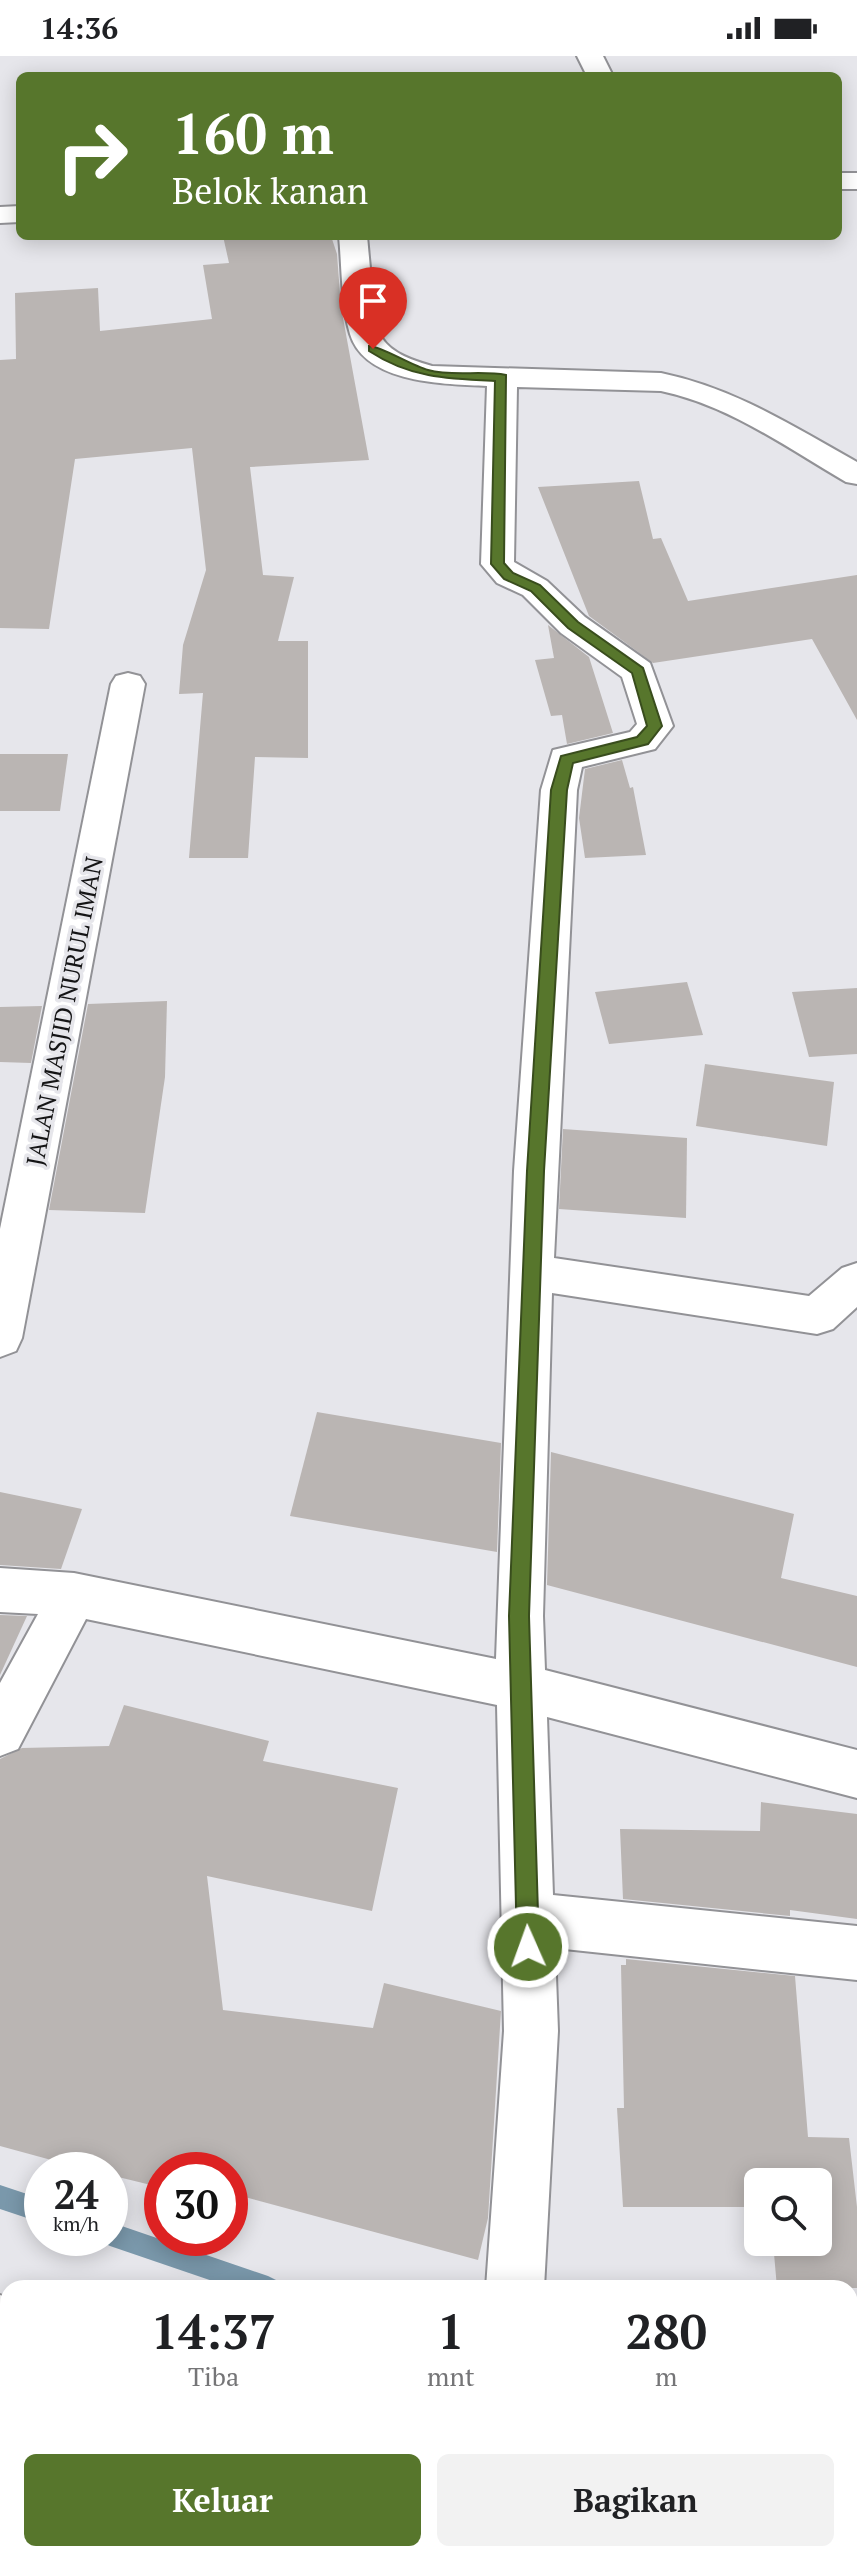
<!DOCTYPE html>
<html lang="id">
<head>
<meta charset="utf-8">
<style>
  :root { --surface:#fff; --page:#f2f2f2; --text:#202124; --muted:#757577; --accent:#57762c }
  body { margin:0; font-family:"PT Serif",serif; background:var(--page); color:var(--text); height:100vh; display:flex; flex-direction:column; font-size:30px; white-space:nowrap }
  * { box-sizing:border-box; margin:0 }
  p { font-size:26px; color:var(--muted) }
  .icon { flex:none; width:44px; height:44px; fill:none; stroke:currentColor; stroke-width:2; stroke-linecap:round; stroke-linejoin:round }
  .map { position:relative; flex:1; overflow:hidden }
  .side { position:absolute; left:0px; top:2224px; width:858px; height:282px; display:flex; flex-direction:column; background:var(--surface); border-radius:24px 24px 0 0; box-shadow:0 4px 20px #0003 }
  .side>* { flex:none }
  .hud { position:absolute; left:16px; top:16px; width:826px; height:168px; border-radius:12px; box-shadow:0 4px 20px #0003; background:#57762c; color:#fff; overflow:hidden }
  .buttons { position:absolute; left:744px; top:2112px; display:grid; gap:16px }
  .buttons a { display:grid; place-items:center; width:88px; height:88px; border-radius:12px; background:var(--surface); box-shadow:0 4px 20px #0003; font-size:40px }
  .speed { position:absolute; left:24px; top:2096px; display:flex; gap:16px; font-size:40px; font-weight:700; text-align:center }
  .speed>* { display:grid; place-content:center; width:104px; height:104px; border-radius:50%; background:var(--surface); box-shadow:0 4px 20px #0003; line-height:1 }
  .speed small { font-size:20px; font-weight:400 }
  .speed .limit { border:12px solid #d22; background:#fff; color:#111 }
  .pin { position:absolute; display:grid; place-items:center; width:68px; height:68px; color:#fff; margin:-82px -34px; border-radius:50% 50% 50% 0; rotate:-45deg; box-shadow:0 0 8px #0007 }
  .pin .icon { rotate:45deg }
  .me { position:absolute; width:88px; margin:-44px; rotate:358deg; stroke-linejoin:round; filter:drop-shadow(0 0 6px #0008) }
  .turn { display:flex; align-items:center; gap:28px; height:168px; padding:0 24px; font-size:36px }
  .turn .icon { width:104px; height:104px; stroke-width:2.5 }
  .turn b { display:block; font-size:56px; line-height:68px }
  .eta { display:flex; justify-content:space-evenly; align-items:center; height:136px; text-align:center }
  .eta b { font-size:48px; font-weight:700; line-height:56px }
  .button { display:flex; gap:16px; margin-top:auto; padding:16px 24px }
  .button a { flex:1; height:92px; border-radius:12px; background:var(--accent); color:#fff; font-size:32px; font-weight:700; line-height:92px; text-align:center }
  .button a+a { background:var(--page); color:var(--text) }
  .status { display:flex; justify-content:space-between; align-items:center; height:56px; padding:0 40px; background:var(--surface); direction:ltr }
  .status svg { height:22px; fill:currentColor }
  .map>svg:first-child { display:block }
</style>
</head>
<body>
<div class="status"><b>14:36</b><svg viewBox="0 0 49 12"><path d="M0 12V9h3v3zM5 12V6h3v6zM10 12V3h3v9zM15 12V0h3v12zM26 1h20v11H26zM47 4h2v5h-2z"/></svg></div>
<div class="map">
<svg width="857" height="2505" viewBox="0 0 857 2505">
  <rect width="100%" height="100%" fill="#e6e6eb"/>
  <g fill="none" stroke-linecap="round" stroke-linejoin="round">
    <g fill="#7a98ab" fill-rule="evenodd">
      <polygon points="0,2129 42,2143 42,2167 0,2153"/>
      <polygon points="110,2166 268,2220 276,2224 280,2232 233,2232 110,2190 102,2186 100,2182 110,2182"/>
      <polygon points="850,2366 857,2368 857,2392 850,2390"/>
    </g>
  </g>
  <g fill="#bab5b3">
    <polygon points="223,180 331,180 337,198 341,251 369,404 250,411 263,519 294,521 278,585 308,585 308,702 255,701 248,802 189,802 203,637 179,638 183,589 206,514 192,392 75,403 49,573 0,572 0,304 16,303 15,237 98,232 100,275 212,263 203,209 229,207"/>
    <polygon points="639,425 653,483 661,482 688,545 857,519 857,664 812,583 653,607 589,560 538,431"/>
    <polygon points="548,569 589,601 613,677 567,688 562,659 551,660 535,604 554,602"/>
    <polygon points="0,698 68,698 60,755 0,755"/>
    <polygon points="622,704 630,732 633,731 646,799 585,802 579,762 585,713"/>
    <polygon points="687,926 703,979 609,988 595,936"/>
    <polygon points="857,932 857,998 809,1001 792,936"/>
    <polygon points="167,945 165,1021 145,1157 49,1154 88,948"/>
    <polygon points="42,950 31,1007 0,1006 0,951"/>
    <polygon points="705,1008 834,1026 827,1090 696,1070"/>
    <polygon points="563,1073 687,1082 686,1162 559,1153"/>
    <polygon points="317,1356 501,1387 497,1496 290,1460"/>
    <polygon points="551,1396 794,1458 781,1522 857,1540 857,1611 547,1529"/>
    <polygon points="0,1436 82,1453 61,1513 0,1509"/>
    <polygon points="0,1559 27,1560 0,1619"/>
    <polygon points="124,1649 269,1685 263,1705 398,1732 372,1855 207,1820 223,1954 373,1972 384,1927 501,1955 488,2162 478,2204 230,2137 230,2114 162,2114 162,2121 154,2119 151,2129 110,2119 110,2114 88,2114 0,2090 0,1703 22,1692 109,1690"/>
    <polygon points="761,1746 857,1758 857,1863 790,1854 790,1860 623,1843 620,1773 760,1775"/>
    <polygon points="626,1903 795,1920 808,2081 849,2082 857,2151 857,2232 777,2232 773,2186 818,2186 818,2126 758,2126 758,2151 623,2151 617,2052 624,2052 621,1909 626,1909"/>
  </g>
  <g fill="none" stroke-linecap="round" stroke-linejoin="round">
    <g stroke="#929296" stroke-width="4">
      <rect id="service" x="769" y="2498" width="36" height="7"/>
    </g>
    <g stroke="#929296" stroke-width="4">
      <g id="minor">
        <polygon points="577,0 603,0 613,20 587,20"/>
        <rect x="838" y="117" width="19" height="16"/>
        <polygon points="20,150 20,166 0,167 0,151"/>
        <path d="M339,180h28c2,19 7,90 15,102 10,16 33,23 50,28l229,7c73,15 132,53 196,89v22l-11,-2c-59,-34 -117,-77 -185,-91l-144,-4 -3,175 33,19 38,36 65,46 23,63 -18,23 -73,18 -5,23 -23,468 255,38 33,-28 15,-5v44l-24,22 -16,5 -265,-41 -9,323 2,54 312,80v48l-310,-81 6,178 304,31v54l-302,-32 3,83 -14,257h-58l18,-257 -7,-326 -411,-86 -68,130 -18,7v-73l38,-69 -38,-2v-44l74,5 422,86 18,-488 27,-381 12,-40 77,-18 7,-8 -15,-47 -61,-44 -38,-38 -26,-12 -16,-19 6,-178c-41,-2 -122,-2 -137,-52 -9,-30 -8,-67 -11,-98z"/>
        <polygon points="128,617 140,620 145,628 22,1282 16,1295 0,1301 0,1173 111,628 116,620"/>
      </g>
    </g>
    <g stroke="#929296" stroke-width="4">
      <g id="secondary">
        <polygon points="0,2239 8,2242 8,2302 0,2299"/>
        <polygon points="850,2450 857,2451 857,2505 833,2505 826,2498 850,2498"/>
      </g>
    </g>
    <use href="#service" fill="#fff" fill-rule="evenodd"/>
    <use href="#minor" fill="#fff" fill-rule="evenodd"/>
    <use href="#secondary" fill="#fff" fill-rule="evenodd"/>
  </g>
  <path fill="#57762c" stroke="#394d1d" stroke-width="2" d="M369,290c10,-1 43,20 59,24 25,7 53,0 78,5l-2,188 9,10 27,12 38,37 65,46 19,58 -14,18 -75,19 -6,27 -23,381 -15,445 10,331 -3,8 -8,3 -7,-3 -4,-8 -8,-331 18,-445 24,-381 10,-34 76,-19 10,-11 -15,-53 -64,-45 -37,-37 -27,-12 -13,-15 4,-183c-47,-2 -85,-3 -126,-30z"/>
  <g text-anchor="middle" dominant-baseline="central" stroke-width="7" stroke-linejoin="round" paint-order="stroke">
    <g font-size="24" fill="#141415" stroke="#e6e6eb">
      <text transform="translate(64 955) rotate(-79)">JALAN MASJID NURUL IMAN</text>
    </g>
  </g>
</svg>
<div class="buttons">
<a><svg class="icon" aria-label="search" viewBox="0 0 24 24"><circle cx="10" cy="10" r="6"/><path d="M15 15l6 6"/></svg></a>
</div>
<div class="speed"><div>24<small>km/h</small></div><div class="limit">30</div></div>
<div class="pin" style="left:373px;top:293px;background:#d93025"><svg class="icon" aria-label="arrive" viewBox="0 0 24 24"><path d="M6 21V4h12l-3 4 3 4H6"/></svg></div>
<svg class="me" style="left:528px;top:1891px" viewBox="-20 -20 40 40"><circle r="17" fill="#57762c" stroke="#fff" stroke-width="3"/><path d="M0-11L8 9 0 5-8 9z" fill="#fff"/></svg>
<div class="hud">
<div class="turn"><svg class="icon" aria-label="right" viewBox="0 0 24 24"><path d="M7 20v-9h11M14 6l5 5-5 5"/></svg><div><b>160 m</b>Belok kanan</div></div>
</div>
<section class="side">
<div class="eta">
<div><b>14:37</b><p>Tiba</p></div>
<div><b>1</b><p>mnt</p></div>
<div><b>280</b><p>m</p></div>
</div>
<div class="button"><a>Keluar</a><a>Bagikan</a></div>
</section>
</div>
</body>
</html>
